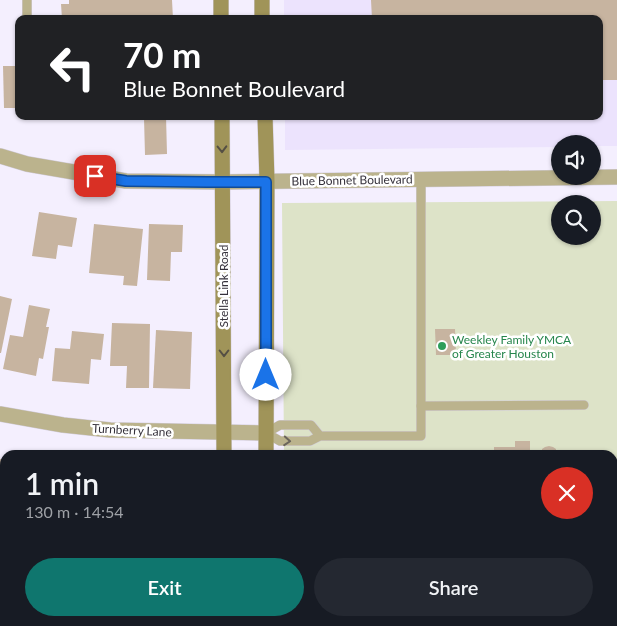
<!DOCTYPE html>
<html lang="en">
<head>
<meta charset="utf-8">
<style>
  :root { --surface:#171b24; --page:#242831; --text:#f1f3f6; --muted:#9ea1a6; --accent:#0f766e }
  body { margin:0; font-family:Lato,sans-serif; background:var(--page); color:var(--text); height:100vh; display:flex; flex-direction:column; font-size:19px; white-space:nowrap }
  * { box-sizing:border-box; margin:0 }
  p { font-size:16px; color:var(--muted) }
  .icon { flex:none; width:28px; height:28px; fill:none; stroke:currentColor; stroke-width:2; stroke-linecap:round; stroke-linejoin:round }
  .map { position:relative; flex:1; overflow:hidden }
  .details { position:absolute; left:0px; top:450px; width:618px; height:176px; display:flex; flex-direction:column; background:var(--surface); border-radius:15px 15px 0 0; box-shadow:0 1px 4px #0004 }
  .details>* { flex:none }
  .hud { position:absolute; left:15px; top:15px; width:588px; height:105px; border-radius:10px; box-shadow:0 1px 4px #0004; background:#202124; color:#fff; overflow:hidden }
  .controls { position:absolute; left:551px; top:135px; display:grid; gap:10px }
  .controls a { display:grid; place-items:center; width:50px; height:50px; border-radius:50%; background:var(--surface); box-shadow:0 1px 4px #0004; font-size:25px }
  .pin { position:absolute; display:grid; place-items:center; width:42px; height:42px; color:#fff; margin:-21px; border-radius:10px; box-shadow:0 2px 8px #0006 }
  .me { position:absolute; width:55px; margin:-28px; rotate:0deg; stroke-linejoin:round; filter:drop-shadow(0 0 4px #0008) }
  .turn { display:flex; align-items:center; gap:18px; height:105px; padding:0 25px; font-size:22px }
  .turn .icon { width:65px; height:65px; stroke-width:2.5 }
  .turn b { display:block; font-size:35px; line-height:42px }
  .round { display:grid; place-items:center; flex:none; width:52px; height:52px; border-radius:26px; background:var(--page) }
  .headline { display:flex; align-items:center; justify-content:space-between; height:85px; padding:0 25px }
  h1 { font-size:30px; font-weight:600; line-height:38px }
  .button { display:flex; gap:10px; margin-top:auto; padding:10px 25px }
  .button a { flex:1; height:58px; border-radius:30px; background:var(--accent); color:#fff; font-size:20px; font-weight:600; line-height:58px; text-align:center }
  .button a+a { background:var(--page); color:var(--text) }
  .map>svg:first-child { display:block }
</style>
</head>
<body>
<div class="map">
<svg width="617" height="626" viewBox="0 0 617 626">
  <rect width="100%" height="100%" fill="#f4effe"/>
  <polygon fill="#ece3fd" points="284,0 617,0 617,146 593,146 592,144 560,144 560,147 285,150 285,116 599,116 599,19 284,19"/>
  <path fill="#dde3c8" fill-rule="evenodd" d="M617,201v425h-332v-5h327v-166h-328l-2,-252zM560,204h32v32h-32z"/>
  <g fill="#c7b4a0">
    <polygon points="69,0 172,0 173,19 62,19 61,4 69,4"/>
    <polygon points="371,0 617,0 617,80 599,80 599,19 372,19"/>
    <polygon points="3,66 19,66 19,108 4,108"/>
    <polygon points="123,116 166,116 167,154 145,155 144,118 123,119"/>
    <polygon points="39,212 77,218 72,247 58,245 56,259 32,256"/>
    <polygon points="94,224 143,229 137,286 123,285 124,276 89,273"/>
    <polygon points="149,224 183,225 182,252 171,252 170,281 147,280"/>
    <polygon points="0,296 12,299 1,353 0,353"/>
    <polygon points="29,305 50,309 46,327 49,327 43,359 39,358 36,376 3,369 10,335 23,337"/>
    <polygon points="112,323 150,324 149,388 126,388 127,366 110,366"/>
    <polygon points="435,329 455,329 456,355 436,355"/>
    <polygon points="156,330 192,332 190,389 153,388"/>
    <polygon points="72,331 104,334 101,360 91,359 89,384 52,381 55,348 70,349"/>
    <polygon points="515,441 530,441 530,455 494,455 494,447 515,447"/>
    <polygon points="549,446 553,447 556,449 556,455 542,455 542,449 545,447"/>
    <polygon points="0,459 5,460 5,498 0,497"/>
    <polygon points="12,621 24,621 24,625"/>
    <polygon points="57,621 101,621 101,626 56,626"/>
    <polygon points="109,621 153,621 153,626 108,626"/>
    <rect x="158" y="621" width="31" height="5"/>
  </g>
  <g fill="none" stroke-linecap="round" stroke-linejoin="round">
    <g stroke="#d2cddb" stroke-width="10">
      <g id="service">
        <polyline points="27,0 27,19"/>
        <polyline points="421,406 584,405"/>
        <polyline points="320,436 311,425 280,425 266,433 280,441 310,441 320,436 421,436 421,179"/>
      </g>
    </g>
    <g stroke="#d2cddb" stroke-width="16">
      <g id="minor">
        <polyline points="0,156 27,164 126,181 223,182 617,177"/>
        <polyline points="0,414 63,425 110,430 266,433"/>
      </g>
    </g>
    <g stroke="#d2cddb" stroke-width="16">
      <g id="secondary">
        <polyline points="221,0 221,19"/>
        <polyline points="262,0 262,19"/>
        <polyline points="222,116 224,455"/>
        <polyline points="265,116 267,181 266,455"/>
        <polyline points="225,621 225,626"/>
        <polyline points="268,621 268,626"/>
      </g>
    </g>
    <use href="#service" stroke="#bbb38d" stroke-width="9"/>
    <use href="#minor" stroke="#bbb38d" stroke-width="15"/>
    <use href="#secondary" stroke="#a09459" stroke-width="15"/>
  </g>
  <defs><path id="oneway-chevron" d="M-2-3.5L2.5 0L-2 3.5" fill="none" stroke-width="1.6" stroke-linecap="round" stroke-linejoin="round" transform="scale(1.25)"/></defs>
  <g stroke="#554f44">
    <use href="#oneway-chevron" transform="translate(222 149) rotate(89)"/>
    <use href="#oneway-chevron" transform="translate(224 353) rotate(90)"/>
  </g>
  <use stroke="#6b655c" href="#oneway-chevron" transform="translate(287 441) rotate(4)"/>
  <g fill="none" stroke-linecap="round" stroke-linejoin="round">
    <g stroke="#114b97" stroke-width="12">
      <polyline id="route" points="95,176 126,181 207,182 266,182 266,375"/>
    </g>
    <use href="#route" stroke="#1a73e8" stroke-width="9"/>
  </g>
  <circle fill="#2e9e5b" stroke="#fff" stroke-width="2" cx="442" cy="346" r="5"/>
  <g text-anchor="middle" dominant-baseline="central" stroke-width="5" stroke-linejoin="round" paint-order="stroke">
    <g font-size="12" fill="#35313b" stroke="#fff">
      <text transform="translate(352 180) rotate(-1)">Blue Bonnet Boulevard</text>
      <text transform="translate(223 286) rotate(-90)">Stella Link Road</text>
      <text transform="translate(132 430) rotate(3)">Turnberry Lane</text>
    </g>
    <g font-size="12" fill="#27864d" stroke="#fff" text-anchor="start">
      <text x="452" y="339">Weekley Family YMCA<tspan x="452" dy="14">of Greater Houston</tspan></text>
    </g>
  </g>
</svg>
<div class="controls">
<a><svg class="icon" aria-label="sound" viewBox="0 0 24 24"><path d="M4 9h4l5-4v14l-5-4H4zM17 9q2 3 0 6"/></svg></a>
<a><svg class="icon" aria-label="search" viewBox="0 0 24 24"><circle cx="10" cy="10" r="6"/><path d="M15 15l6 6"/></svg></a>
</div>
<div class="pin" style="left:95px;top:176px;background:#d93025"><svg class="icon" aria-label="arrive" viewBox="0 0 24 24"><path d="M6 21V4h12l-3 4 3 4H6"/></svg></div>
<svg class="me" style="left:266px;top:375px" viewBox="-20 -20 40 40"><circle r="19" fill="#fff"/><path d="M0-13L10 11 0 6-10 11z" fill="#1a73e8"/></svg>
<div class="hud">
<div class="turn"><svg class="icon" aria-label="left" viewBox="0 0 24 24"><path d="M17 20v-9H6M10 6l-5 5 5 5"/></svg><div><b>70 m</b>Blue Bonnet Boulevard</div></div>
</div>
<section class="details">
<div class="headline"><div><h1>1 min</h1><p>130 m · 14:54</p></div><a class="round" style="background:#d93025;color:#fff"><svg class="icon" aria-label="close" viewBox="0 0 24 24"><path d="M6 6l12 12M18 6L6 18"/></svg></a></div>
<div class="button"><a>Exit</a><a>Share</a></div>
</section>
</div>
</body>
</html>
